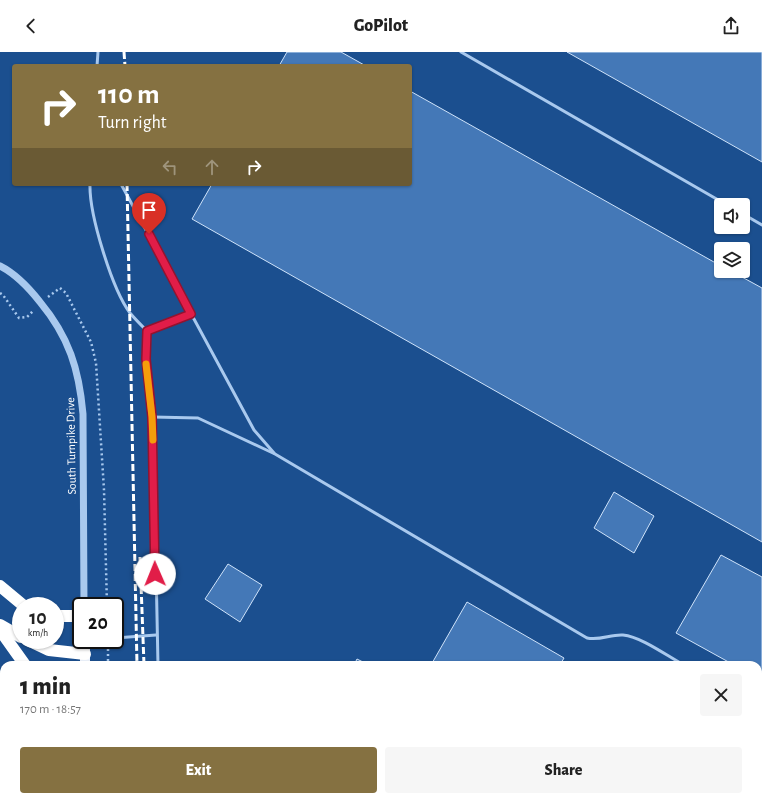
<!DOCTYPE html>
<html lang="en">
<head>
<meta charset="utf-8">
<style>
  :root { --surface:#fff; --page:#f6f6f6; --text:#222; --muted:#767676; --accent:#857141 }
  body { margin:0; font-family:"Alegreya Sans",sans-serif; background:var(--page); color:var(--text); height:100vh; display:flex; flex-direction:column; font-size:15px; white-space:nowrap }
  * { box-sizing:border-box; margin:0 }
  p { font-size:13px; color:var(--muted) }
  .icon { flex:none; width:22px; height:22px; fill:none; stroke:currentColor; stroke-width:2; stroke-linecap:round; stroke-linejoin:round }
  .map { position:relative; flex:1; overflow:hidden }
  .drawer { position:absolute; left:0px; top:609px; width:762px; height:140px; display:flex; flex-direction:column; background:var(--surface); border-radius:12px 12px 0 0; box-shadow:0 1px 3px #0004 }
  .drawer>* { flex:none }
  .top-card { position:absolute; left:12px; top:12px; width:400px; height:122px; border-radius:4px; box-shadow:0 1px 3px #0004; background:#857141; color:#fff; overflow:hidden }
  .fabs { position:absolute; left:714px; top:146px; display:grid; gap:8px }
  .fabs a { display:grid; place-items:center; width:36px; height:36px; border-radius:4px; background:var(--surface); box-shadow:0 1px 3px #0004; font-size:20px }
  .speed { position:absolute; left:12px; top:545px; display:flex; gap:8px; font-size:20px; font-weight:700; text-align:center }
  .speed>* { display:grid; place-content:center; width:52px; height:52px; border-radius:50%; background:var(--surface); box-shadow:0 1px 3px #0004; line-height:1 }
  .speed small { font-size:10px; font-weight:400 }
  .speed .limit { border:2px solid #111; border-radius:6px; background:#fff; color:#111 }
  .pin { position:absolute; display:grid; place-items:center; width:34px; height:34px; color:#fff; margin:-41px -17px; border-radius:50% 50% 50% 0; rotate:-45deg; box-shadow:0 0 4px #0007 }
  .pin .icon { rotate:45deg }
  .me { position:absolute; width:44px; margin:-22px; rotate:359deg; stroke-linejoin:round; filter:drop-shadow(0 0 3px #0008) }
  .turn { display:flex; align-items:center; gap:14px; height:84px; padding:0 20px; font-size:18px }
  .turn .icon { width:52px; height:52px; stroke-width:2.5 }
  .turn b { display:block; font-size:28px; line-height:34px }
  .lanes { display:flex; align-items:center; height:38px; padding:0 20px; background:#0003; justify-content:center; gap:20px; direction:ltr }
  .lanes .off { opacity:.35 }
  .round { display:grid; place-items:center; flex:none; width:42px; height:42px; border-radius:4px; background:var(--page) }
  .summary { display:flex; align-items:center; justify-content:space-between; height:68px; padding:0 20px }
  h1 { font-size:24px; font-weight:800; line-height:30px }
  .action { display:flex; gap:8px; margin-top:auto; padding:8px 20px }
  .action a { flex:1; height:46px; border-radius:4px; background:var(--accent); color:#fff; font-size:16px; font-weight:800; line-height:46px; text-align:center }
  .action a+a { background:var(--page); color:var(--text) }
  header { display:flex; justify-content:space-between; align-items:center; height:52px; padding:0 20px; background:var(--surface); font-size:18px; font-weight:800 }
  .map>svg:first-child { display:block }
</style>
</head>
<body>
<header><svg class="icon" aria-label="back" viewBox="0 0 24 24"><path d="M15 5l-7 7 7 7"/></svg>GoPilot<svg class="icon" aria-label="share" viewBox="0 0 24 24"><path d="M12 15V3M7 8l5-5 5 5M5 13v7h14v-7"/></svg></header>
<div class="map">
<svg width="762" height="749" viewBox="0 0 762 749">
  <rect width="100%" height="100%" fill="#1b4f8f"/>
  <g fill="#4478b7" stroke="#cfe3fa">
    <polygon points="287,0 341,0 366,14 279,14"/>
    <polygon points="567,0 762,0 762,110"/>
    <polygon points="410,39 721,214 721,219 731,219 762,236 762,490 192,167 212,132 410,132"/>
    <polygon points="614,440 654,464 634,501 594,476"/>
    <polygon points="721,503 762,525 762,629 758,627 758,613 734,613 676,581"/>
    <polygon points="228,512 262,533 240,570 205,547"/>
    <polygon points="467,550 564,606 560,613 431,613"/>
    <polygon points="357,607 369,613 354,613"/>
    <polygon points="758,678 762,680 762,742 758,749 744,749 737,745 758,745"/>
    <polygon points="397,745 708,745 715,749 404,749"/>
  </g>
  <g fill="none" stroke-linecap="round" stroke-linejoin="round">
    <g stroke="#a9c9ee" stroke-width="2.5" stroke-dasharray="2 3" stroke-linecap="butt">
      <polyline points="0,241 3,243 19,266 27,265 34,258"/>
      <polyline points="48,245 60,236 66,241 91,290 96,311 104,438 107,554"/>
      <polyline points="108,592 108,613"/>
      <polyline points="109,745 109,749"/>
    </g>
    <g stroke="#a9c9ee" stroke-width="3">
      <polyline points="461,0 727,153"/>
      <polyline points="97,14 98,0"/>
      <path d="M90,132c-1,30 22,105 40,129 5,6 11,12 17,18l-1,28 7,58 5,248"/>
      <polyline points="121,132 254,378 274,401"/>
      <polyline points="743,162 762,173"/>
      <polyline points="147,279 191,262"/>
      <path d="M153,365l45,1 77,36 312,184c13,3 24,-4 36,-3 19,2 44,21 61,30"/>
      <polyline points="115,586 156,583"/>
      <polyline points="758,656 762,658"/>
      <polyline points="166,745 166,749"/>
    </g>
    <path stroke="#a9c9ee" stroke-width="7" d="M0,214c16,8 29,22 40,36 29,35 39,67 43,112l1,192"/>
    <g stroke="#f0f6ff" stroke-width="10">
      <polyline points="85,588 85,613"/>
      <polyline points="88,745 89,749"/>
    </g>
    <g stroke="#fff" stroke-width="12">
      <polyline points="0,534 24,554"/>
      <polyline points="55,564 81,564"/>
      <polyline points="0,573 21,585"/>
      <polyline points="0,578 25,613"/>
      <polyline points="28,588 49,598 85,602"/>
      <polyline points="70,745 71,749"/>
    </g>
    <g stroke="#fff" stroke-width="3" stroke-dasharray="7 3" stroke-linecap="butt">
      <polyline points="124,0 125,14"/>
      <polyline points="127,132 137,613"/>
      <polyline points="140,505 144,613"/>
      <polyline points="139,745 139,749"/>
      <polyline points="149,745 150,749"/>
      <polyline points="158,745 158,749"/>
    </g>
  </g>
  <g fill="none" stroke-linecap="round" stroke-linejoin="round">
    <g stroke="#92132f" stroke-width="10">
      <polyline id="route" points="149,182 191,262 147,279 146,307 152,365 155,522"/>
    </g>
    <use href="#route" stroke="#e11d48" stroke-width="7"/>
    <polyline stroke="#f59e0b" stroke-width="7" points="146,312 152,365 153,388"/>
  </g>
  <g text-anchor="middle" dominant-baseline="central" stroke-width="3" stroke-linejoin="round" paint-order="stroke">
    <g font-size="12" fill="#fff" stroke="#1b4f8f">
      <text transform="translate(71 394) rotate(-91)">South Turnpike Drive</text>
    </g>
  </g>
</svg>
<div class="fabs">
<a><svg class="icon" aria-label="sound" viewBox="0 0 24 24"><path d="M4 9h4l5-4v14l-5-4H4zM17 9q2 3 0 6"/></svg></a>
<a><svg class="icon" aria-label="layers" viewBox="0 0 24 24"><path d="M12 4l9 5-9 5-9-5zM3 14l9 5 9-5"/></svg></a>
</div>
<div class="speed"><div>10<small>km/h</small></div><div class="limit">20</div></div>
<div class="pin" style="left:149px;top:182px;background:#d93025"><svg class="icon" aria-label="arrive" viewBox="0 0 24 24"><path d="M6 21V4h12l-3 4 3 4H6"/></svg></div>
<svg class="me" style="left:155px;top:522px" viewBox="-20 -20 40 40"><circle r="19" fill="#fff"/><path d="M0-13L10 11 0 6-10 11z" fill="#e11d48"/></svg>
<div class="top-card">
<div class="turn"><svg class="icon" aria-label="right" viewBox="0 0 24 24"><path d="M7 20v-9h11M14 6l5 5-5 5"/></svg><div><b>110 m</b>Turn right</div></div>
<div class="lanes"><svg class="icon off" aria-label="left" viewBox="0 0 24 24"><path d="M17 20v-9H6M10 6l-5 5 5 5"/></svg><svg class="icon off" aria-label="ahead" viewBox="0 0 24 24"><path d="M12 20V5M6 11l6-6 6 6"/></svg><svg class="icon" aria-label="right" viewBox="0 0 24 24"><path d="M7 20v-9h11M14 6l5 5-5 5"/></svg></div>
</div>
<section class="drawer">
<div class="summary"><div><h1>1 min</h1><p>170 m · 18:57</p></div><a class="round"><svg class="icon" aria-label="close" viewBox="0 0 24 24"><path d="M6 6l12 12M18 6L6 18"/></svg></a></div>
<div class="action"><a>Exit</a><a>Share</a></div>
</section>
</div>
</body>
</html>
